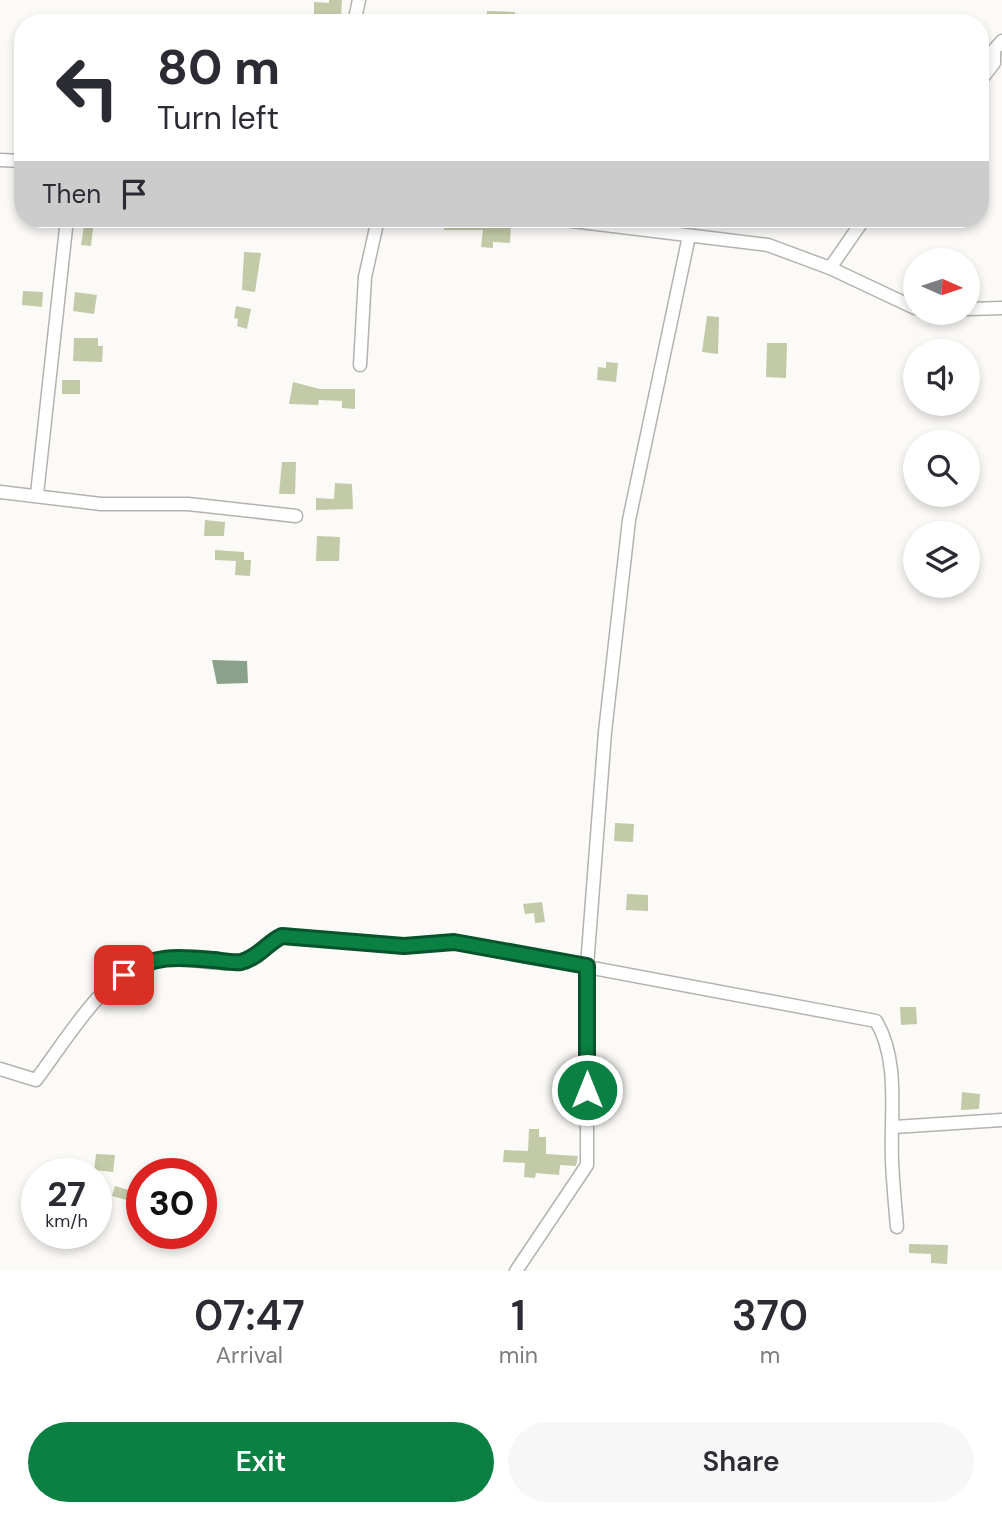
<!DOCTYPE html>
<html lang="en">
<head>
<meta charset="utf-8">
<style>
  :root { --surface:#fff; --page:#f7f7f7; --text:#2b2b33; --muted:#7c7c81; --accent:#0b8043 }
  body { margin:0; font-family:"DM Sans",sans-serif; background:var(--page); color:var(--text); height:100vh; display:flex; flex-direction:column; font-size:26px; white-space:nowrap }
  * { box-sizing:border-box; margin:0 }
  p { font-size:23px; color:var(--muted) }
  .icon { flex:none; width:38px; height:38px; fill:none; stroke:currentColor; stroke-width:2; stroke-linecap:round; stroke-linejoin:round }
  .map { position:relative; height:1271px; overflow:hidden }
  .details { display:flex; flex-direction:column; background:var(--surface); flex:1 }
  .details>* { flex:none }
  .hud { position:absolute; left:14px; top:14px; width:975px; height:214px; border-radius:28px; box-shadow:0 4px 10px #0003; background:#fff; color:var(--text); overflow:hidden }
  .needle { width:46px; rotate:93deg }
  .buttons { position:absolute; left:903px; top:248px; display:grid; gap:14px }
  .buttons a { display:grid; place-items:center; width:77px; height:77px; border-radius:50%; background:var(--surface); box-shadow:0 4px 10px #0003; font-size:35px }
  .speed { position:absolute; left:21px; top:1158px; display:flex; gap:14px; font-size:35px; font-weight:700; text-align:center }
  .speed>* { display:grid; place-content:center; width:91px; height:91px; border-radius:50%; background:var(--surface); box-shadow:0 4px 10px #0003; line-height:1 }
  .speed small { font-size:18px; font-weight:400 }
  .speed .limit { border:10px solid #d22; background:#fff; color:#111 }
  .pin { position:absolute; display:grid; place-items:center; width:60px; height:60px; color:#fff; margin:-30px; border-radius:14px; box-shadow:0 4px 10px #0006 }
  .me { position:absolute; width:77px; margin:-38px; rotate:0deg; stroke-linejoin:round; filter:drop-shadow(0 0 5px #0008) }
  .turn { display:flex; align-items:center; gap:24px; height:147px; padding:0 28px; font-size:32px }
  .turn .icon { width:91px; height:91px; stroke-width:2.5 }
  .turn b { display:block; font-size:49px; line-height:60px }
  .then { display:flex; align-items:center; height:66px; padding:0 28px; background:#0003; gap:14px; font-size:26px }
  .eta { display:flex; justify-content:space-evenly; align-items:center; height:119px; text-align:center }
  .eta b { font-size:42px; font-weight:600; line-height:49px }
  .action { display:flex; gap:14px; margin-top:auto; padding:14px 28px }
  .action a { flex:1; height:80px; border-radius:42px; background:var(--accent); color:#fff; font-size:28px; font-weight:600; line-height:80px; text-align:center }
  .action a+a { background:var(--page); color:var(--text) }
  .map>svg:first-child { display:block }
</style>
</head>
<body>
<div class="map">
<svg width="1002" height="1271" viewBox="0 0 1002 1271">
  <rect width="100%" height="100%" fill="#fbfaf7"/>
  <polygon fill="#89a289" points="212,660 247,661 248,683 217,684"/>
  <g fill="#c2caa8">
    <polygon points="329,0 342,0 341,16 314,14 314,2 329,3"/>
    <polygon points="487,11 515,12 515,23 486,23"/>
    <polygon points="85,219 94,219 91,246 81,245"/>
    <polygon points="444,219 511,221 510,243 493,242 493,248 481,247 483,230 444,230"/>
    <polygon points="244,252 261,253 255,292 242,290"/>
    <polygon points="23,291 43,292 42,307 22,305"/>
    <polygon points="75,292 97,295 94,314 73,311"/>
    <polygon points="236,306 251,309 247,329 237,326 238,319 234,318"/>
    <polygon points="707,316 719,317 718,354 702,352"/>
    <polygon points="74,338 98,338 98,346 103,346 102,362 73,361"/>
    <polygon points="767,343 787,343 786,378 766,377"/>
    <polygon points="606,362 618,363 616,382 597,380 598,367 606,368"/>
    <rect x="62" y="380" width="18" height="14"/>
    <polygon points="293,382 320,389 355,389 355,409 342,408 342,401 319,400 318,405 289,404"/>
    <polygon points="282,462 296,462 295,494 279,494"/>
    <polygon points="335,483 352,484 353,509 316,510 316,498 334,499"/>
    <polygon points="205,520 225,522 224,536 204,536"/>
    <polygon points="317,536 340,537 339,561 316,561"/>
    <polygon points="215,550 244,552 244,560 251,560 250,576 235,575 236,561 215,560"/>
    <polygon points="615,823 634,824 633,842 614,841"/>
    <polygon points="627,894 648,895 648,911 626,910"/>
    <polygon points="542,902 545,922 535,923 534,913 525,914 523,904"/>
    <polygon points="900,1007 916,1007 917,1024 901,1025"/>
    <polygon points="962,1092 980,1094 979,1109 961,1110"/>
    <polygon points="529,1129 539,1129 539,1137 546,1137 546,1154 578,1156 576,1166 560,1165 559,1175 536,1173 535,1178 524,1177 525,1163 503,1162 504,1150 528,1151"/>
    <polygon points="96,1154 115,1155 113,1172 94,1170"/>
    <polygon points="115,1186 142,1194 141,1204 112,1196"/>
    <polygon points="909,1244 948,1245 947,1264 931,1263 931,1254 909,1253"/>
  </g>
  <g fill="none" stroke-linecap="round" stroke-linejoin="round">
    <g stroke="#b3b2ae" stroke-width="15">
      <g id="minor">
        <polyline points="354,23 359,0"/>
        <polyline points="980,81 994,63 994,50 1002,41"/>
        <polyline points="0,160 23,161"/>
        <polyline points="556,219 768,245 830,268 915,308"/>
        <polyline points="830,268 864,219"/>
        <polyline points="968,309 1002,308"/>
        <polyline points="360,365 365,277 378,219"/>
        <polyline points="0,492 101,504 188,504 296,516"/>
        <polyline points="37,494 67,219"/>
        <path d="M0,1069l36,11c25,-33 70,-107 109,-118 33,-10 67,6 97,-1 17,-4 25,-18 40,-25l122,10 50,-4 422,79c24,40 14,95 16,140 1,22 3,44 5,66"/>
        <polyline points="894,1127 1002,1120"/>
        <polyline points="516,1271 587,1165 587,966 605,732 629,520 689,236"/>
      </g>
    </g>
    <use href="#minor" stroke="#fff" stroke-width="12"/>
  </g>
  <g fill="none" stroke-linecap="round" stroke-linejoin="round">
    <g stroke="#07532c" stroke-width="18">
      <path id="route" d="M124,975c30,-21 55,-18 90,-15 9,1 19,3 27,2 17,-4 26,-19 41,-26l122,10 50,-4 133,24v124"/>
    </g>
    <use href="#route" stroke="#0b8043" stroke-width="12"/>
  </g>
</svg>
<div class="buttons">
<a><svg class="needle" viewBox="-14 -14 28 28"><path d="M0-13l5 13h-10z" fill="#e53935"/><path d="M0 13l5-13h-10z" fill="#7c7c81"/></svg></a>
<a><svg class="icon" aria-label="sound" viewBox="0 0 24 24"><path d="M4 9h4l5-4v14l-5-4H4zM17 9q2 3 0 6"/></svg></a>
<a><svg class="icon" aria-label="search" viewBox="0 0 24 24"><circle cx="10" cy="10" r="6"/><path d="M15 15l6 6"/></svg></a>
<a><svg class="icon" aria-label="layers" viewBox="0 0 24 24"><path d="M12 4l9 5-9 5-9-5zM3 14l9 5 9-5"/></svg></a>
</div>
<div class="speed"><div>27<small>km/h</small></div><div class="limit">30</div></div>
<div class="pin" style="left:124px;top:975px;background:#d93025"><svg class="icon" aria-label="arrive" viewBox="0 0 24 24"><path d="M6 21V4h12l-3 4 3 4H6"/></svg></div>
<svg class="me" style="left:587px;top:1090px" viewBox="-20 -20 40 40"><circle r="17" fill="#0b8043" stroke="#fff" stroke-width="3"/><path d="M0-11L8 9 0 5-8 9z" fill="#fff"/></svg>
<div class="hud">
<div class="turn"><svg class="icon" aria-label="left" viewBox="0 0 24 24"><path d="M17 20v-9H6M10 6l-5 5 5 5"/></svg><div><b>80 m</b>Turn left</div></div>
<div class="then">Then<svg class="icon" aria-label="arrive" viewBox="0 0 24 24"><path d="M6 21V4h12l-3 4 3 4H6"/></svg></div>
</div>
</div>
<section class="details">
<div class="eta">
<div><b>07:47</b><p>Arrival</p></div>
<div><b>1</b><p>min</p></div>
<div><b>370</b><p>m</p></div>
</div>
<div class="action"><a>Exit</a><a>Share</a></div>
</section>
</body>
</html>
